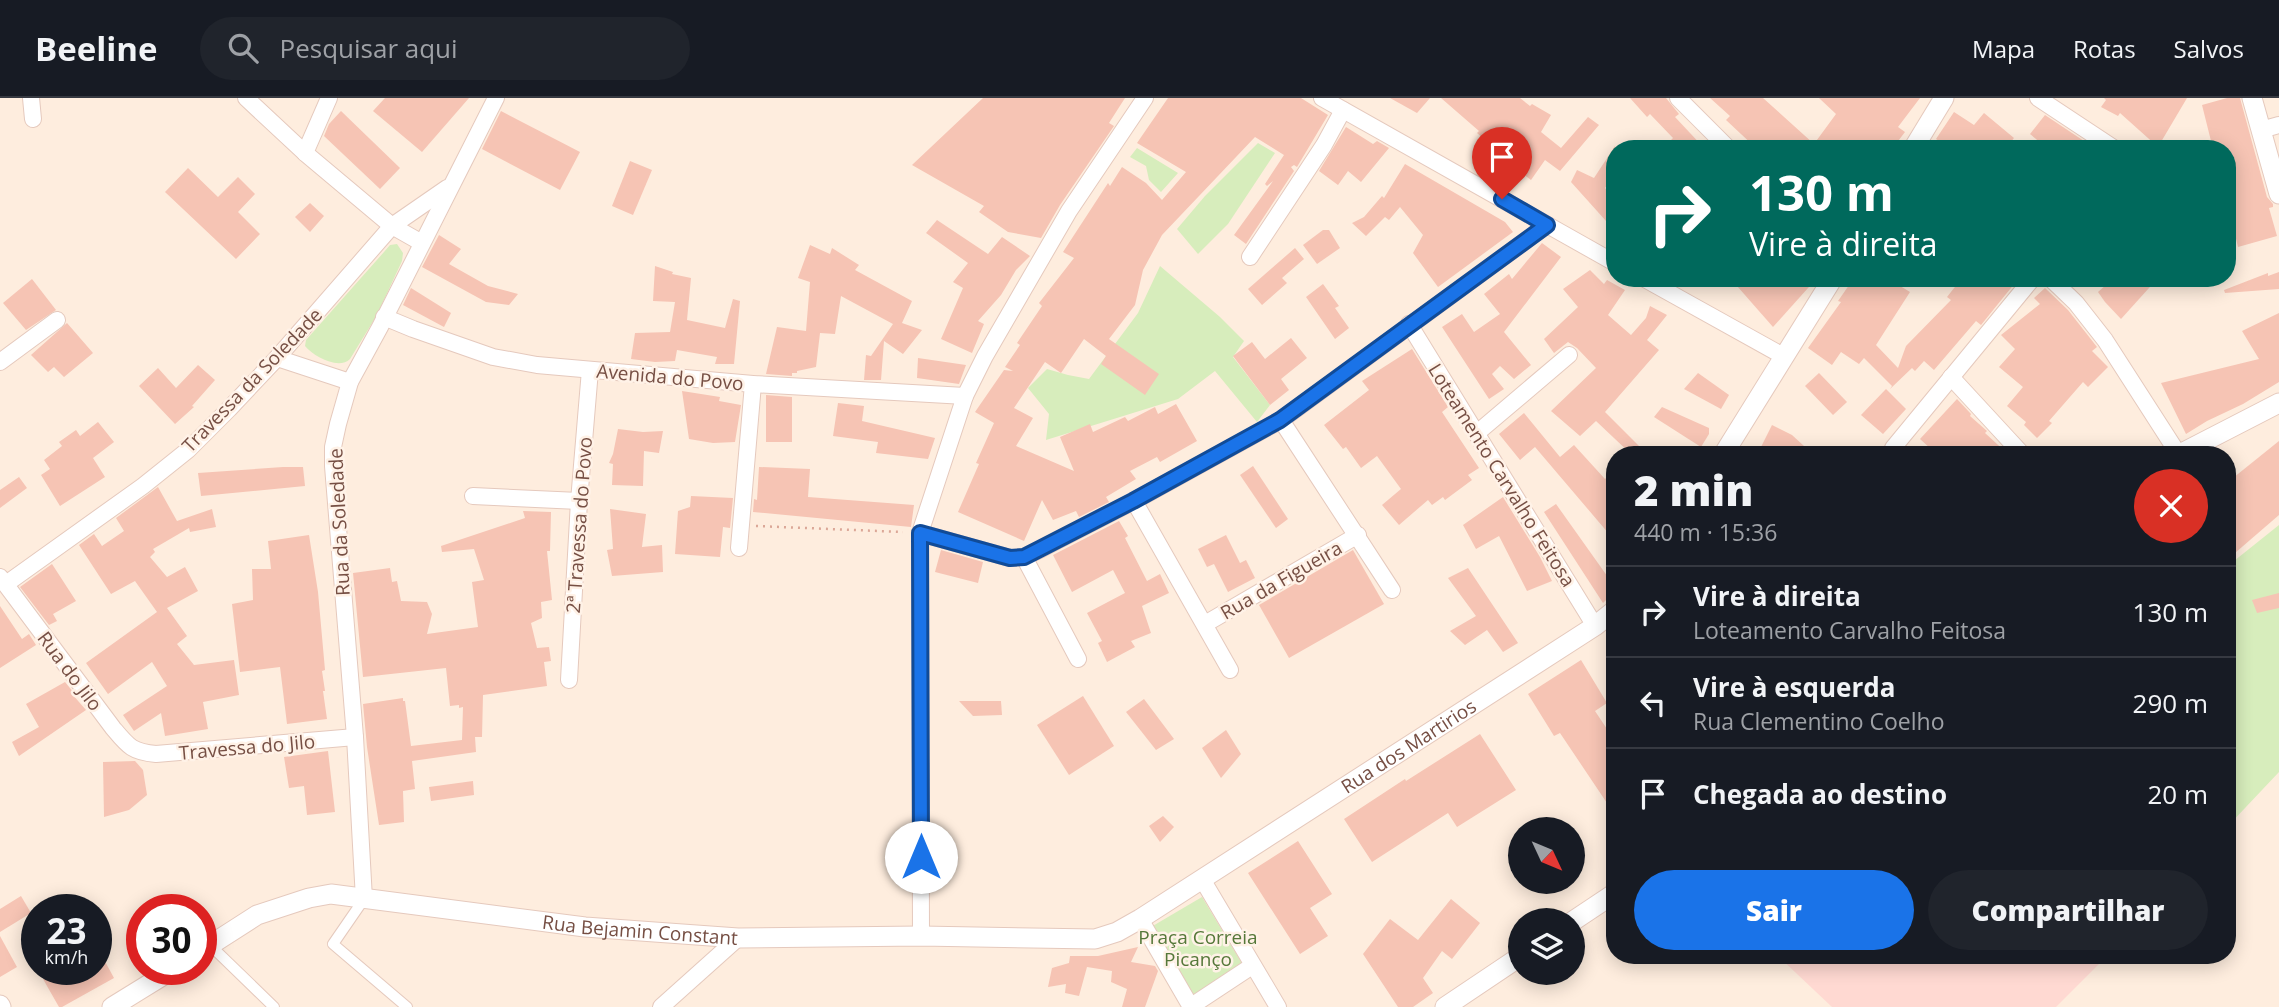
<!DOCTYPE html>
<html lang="pt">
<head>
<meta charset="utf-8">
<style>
  :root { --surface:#171b24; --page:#20242c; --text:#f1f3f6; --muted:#9ea1a6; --line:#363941; --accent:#1a73e8 }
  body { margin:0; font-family:"Open Sans",sans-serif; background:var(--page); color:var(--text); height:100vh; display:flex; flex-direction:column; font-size:26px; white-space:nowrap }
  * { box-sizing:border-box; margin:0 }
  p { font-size:23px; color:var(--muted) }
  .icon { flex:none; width:38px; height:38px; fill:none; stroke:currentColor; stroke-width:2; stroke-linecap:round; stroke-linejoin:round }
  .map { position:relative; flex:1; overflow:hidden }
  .drawer { position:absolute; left:1606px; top:348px; width:630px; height:518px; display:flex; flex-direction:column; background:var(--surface); border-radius:28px; box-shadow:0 4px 18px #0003 }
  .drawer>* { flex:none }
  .banner { position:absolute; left:1606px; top:42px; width:630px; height:147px; border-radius:28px; box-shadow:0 4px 18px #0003; background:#00695c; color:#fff; overflow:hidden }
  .needle { width:46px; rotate:134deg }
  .tools { position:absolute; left:1508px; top:719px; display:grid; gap:14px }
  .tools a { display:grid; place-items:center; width:77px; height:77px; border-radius:50%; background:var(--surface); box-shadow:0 4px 18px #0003; font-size:35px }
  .speed { position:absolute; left:21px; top:796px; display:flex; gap:14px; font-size:35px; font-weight:700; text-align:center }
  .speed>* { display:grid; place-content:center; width:91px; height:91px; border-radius:50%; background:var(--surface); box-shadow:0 4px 18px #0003; line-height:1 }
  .speed small { font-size:18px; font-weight:400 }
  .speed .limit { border:10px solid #d22; background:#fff; color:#111 }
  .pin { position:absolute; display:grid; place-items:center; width:60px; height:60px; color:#fff; margin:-72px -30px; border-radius:50% 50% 50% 0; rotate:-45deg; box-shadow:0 0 7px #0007 }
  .pin .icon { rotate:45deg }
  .me { position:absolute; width:77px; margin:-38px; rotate:0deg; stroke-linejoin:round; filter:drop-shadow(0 0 5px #0008) }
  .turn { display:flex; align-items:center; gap:24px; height:147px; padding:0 28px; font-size:32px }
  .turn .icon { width:91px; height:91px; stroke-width:2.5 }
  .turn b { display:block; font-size:49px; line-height:60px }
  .round { display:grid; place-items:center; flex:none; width:74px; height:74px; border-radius:37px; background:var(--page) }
  .overview { display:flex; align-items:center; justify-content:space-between; height:119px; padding:0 28px }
  h1 { font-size:42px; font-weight:800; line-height:52px }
  .button { display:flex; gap:14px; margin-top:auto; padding:14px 28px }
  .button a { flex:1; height:80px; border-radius:42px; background:var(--accent); color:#fff; font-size:28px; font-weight:800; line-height:80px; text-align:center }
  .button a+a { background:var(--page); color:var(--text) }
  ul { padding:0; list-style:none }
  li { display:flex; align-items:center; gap:21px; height:91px; padding:0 28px; border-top:2px solid var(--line) }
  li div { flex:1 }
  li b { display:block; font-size:26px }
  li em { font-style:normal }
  header { display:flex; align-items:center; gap:42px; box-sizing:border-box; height:98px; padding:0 35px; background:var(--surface); border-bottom:2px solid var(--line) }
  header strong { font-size:33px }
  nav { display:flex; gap:38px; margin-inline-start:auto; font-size:24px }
  .search { width:490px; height:63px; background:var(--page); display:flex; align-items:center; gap:18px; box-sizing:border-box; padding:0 24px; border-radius:38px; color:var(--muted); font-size:26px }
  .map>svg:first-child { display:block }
</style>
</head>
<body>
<header>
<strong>Beeline</strong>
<div class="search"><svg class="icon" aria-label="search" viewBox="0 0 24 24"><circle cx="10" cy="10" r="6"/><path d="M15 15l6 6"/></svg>Pesquisar aqui</div>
<nav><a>Mapa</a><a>Rotas</a><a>Salvos</a></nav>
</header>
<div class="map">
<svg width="2279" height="909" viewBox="0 0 2279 909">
  <rect width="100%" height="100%" fill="#feedde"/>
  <polygon fill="#ffd9d2" points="1778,858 2107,858 2056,909 1832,909"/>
  <g fill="#d7edbc">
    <polygon points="1258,45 1275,55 1228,126 1198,156 1177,131 1205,98"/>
    <polygon points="1137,50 1178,75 1161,94 1149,82 1146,68 1130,59"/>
    <path d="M397,146l6,9 -1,8 -25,54 -27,44c-11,11 -36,-2 -45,-13l1,-6 78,-88 6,-7z"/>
    <polygon points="1160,168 1220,219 1244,243 1233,259 1270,307 1257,324 1215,273 1178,301 1046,342 1049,316 1028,290 1047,271 1068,277 1089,281 1138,215"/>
    <polygon points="2279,427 2279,674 2228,728 2228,463 2234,463"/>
    <polygon points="1202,799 1243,867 1192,899 1151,829"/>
  </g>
  <g fill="#f6c4b4">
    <polygon points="385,0 469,0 422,54 373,13"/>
    <polygon points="983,0 1125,0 1109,25 1114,28 1060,107 1041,140 1008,134 979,114 984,108 912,67"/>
    <polygon points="1168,0 1301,0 1328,17 1297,69 1294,67 1291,69 1294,73 1246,146 1234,137 1273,83 1267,88 1265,86 1284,57 1255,39 1162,137 1143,172 1135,207 1109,241 1159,276 1145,297 1101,266 1106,258 1084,241 1061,275 1045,264 1014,310 1033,320 1016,348 1074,373 1060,339 1090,326 1093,334 1125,319 1128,323 1155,309 1158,316 1176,306 1197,343 1160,364 1157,359 1130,373 1136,381 1106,399 1109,404 1079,419 1076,413 1053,422 1042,402 1024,443 958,414 979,366 976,365 994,325 975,314 1004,272 1013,273 1005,269 1020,247 1017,245 1042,208 1039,205 1074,160 1063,154 1108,85 1110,88 1122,69 1146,85 1162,102 1186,74 1137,45"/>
    <polygon points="1390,0 1430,0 1417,15"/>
    <polygon points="1441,0 1520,0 1530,8 1532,6 1551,17 1541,34 1561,50 1588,19 1599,27 1560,73 1545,62 1531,82 1519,73 1520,71 1501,60 1502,57 1477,35 1479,33"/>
    <polygon points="1630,0 1666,0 1679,16 1675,19 1705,51 1662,51 1673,40 1650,16 1647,19"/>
    <polygon points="1710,0 1763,0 1814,46 1836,16 1819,0 1920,0 1898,29 1905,34 1892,51 1757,51 1726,22 1730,18"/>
    <polygon points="2104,0 2187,0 2158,49 2120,15 2118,18 2101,9 2106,2"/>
    <polygon points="2227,0 2240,0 2267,99 2273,106 2273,109 2269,110 2277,138 2238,149 2228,107 2228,51 2213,51 2202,7"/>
    <polygon points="341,13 400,70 380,91 324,38 329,26"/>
    <polygon points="501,13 580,54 560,92 482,51"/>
    <polygon points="1954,14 1974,27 1984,15 2014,40 2005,51 1951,51 1936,41"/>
    <polygon points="2045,17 2096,51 2048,51 2030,36"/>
    <polygon points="1346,29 1373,46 1377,43 1389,50 1361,84 1348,73 1338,87 1319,73"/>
    <polygon points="1615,48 1615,75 1605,90 1615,102 1615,133 1571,84 1577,72 1594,80"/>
    <polygon points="630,63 652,72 633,117 612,108"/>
    <polygon points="1405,66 1505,124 1513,134 1438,189 1413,155 1423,137 1400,109 1389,122 1385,119 1366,138 1352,125 1364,119 1382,98 1384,100"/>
    <polygon points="188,70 218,99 238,79 255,96 238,114 260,136 236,161 165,94"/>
    <polygon points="310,105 324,118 310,134 295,119"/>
    <polygon points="937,122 988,156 1002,139 1030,158 1016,172 1001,197 978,223 984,226 972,255 941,241 963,190 953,184 968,165 926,135"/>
    <polygon points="1323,132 1329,132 1340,150 1317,166 1303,147"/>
    <polygon points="439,137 461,151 449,166 488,188 518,196 509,207 486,204 422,169"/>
    <polygon points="1542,145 1561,159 1504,234 1531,267 1514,281 1500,268 1492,276 1504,291 1489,301 1442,229 1462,216 1474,234 1500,216 1484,196 1509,176 1512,181"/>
    <polygon points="810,147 830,156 832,150 859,167 855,172 912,203 902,225 922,232 903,256 884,243 881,282 864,282 866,257 871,258 893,226 841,198 835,236 820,235 816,269 797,273 797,275 792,275 792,278 766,276 777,229 806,233 810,184 798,180"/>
    <polygon points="1295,150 1304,161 1282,180 1287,185 1262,207 1248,191"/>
    <polygon points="655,168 673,174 672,176 691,180 687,222 725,230 733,201 740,203 734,266 715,266 717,259 677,252 675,263 655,264 631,261 635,235 670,234 675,204 653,203"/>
    <polygon points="1590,172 1604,186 1607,182 1625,192 1608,217 1631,237 1646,220 1650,208 1667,217 1647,242 1659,252 1605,314 1640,349 1632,357 1596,323 1580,338 1551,313 1596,270 1577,250 1568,244 1554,255 1544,241 1578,209 1563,191"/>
    <polygon points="2279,174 2279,191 2225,195 2224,192 2268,175 2268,178"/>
    <polygon points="1730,180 1817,180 1773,229"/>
    <polygon points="1854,180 1887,180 1910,194 1876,247 1898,270 1906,248 1951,202 1947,199 1962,180 2019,180 1981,227 1976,223 1934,272 1924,263 1915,273 1912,270 1890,291 1892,288 1864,260 1859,266 1841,254 1832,267 1808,250 1841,204 1838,203"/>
    <polygon points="2114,180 2158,180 2121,221 2105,204 2098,194"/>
    <polygon points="32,181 56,212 26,232 3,205"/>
    <polygon points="1323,186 1339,208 1335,210 1349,230 1335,241 1306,199"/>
    <polygon points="411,190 451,215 444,229 403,207"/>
    <polygon points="2045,190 2068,212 2097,249 2092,253 2108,269 2088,289 2083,284 2049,323 2052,325 2037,340 2024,327 2026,324 2007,308 2023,289 1999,269 2015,251 2001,237 2040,206 2034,200"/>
    <polygon points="2279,215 2279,284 2243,306 2207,323 2186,336 2161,285 2259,261 2242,233"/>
    <polygon points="67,225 93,255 64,279 54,269 48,274 31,257"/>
    <polygon points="1291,240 1307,260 1281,281 1289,292 1270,307 1233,258 1252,244 1265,261"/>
    <polygon points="1412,251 1448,309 1442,314 1479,370 1468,377 1472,382 1445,402 1443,399 1432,407 1428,402 1399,427 1382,407 1401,391 1377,358 1361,370 1346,349 1343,351 1324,327 1369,292 1362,283"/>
    <polygon points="918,260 966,267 959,286 917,280"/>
    <polygon points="198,267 215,282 192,308 194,309 175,326 139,288 158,270 176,290"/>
    <polygon points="1698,275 1729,297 1721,311 1684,291"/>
    <polygon points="1819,275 1847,304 1833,317 1805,288"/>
    <polygon points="1886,291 1906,311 1883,336 1861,317"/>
    <polygon points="682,293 720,299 719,303 741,307 735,344 713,345 689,341"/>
    <polygon points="766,297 792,299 792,344 766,344"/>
    <polygon points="1957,301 1971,316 1970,318 1987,333 1985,335 2009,357 1925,357 1931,351 1920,341"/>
    <polygon points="838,305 864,308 862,323 935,340 928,361 876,355 878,344 833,338"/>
    <polygon points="1662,309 1709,330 1709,336 1701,349 1654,319"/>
    <polygon points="1524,315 1560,359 1574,347 1605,381 1615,371 1615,443 1535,349 1520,362 1499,336"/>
    <polygon points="98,324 114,344 93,360 105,379 60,408 41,377 50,371 44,362 62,348 59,344 76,332 80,338"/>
    <polygon points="1772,327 1792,337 1804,348 1797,357 1757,357"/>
    <polygon points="618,331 643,334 663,333 659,355 644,353 643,388 612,387 613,366 609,365 613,356"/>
    <polygon points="2279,343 2279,417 2228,461 2228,384"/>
    <polygon points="1253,368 1288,421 1276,430 1240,377"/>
    <polygon points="283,369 303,369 305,388 201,398 198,375"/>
    <polygon points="759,369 810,371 808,399 914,407 911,429 753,414 754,401 757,402"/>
    <polygon points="19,379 27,390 0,410 0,392"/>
    <polygon points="158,389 177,423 212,411 216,429 190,434 189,430 153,451 155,454 150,459 167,479 185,469 198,493 167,510 187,538 177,546 194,567 234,562 239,597 203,604 208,631 165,638 161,615 134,633 123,617 167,588 152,564 108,596 86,565 157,514 135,483 111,496 79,447 94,436 102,448 124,433 116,420"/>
    <polygon points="691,398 733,400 730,430 723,429 720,459 675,456 678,413 690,409"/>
    <polygon points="1503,399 1540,459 1552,483 1527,493 1499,438 1476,451 1463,427"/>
    <polygon points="1556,406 1610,482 1615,478 1615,493 1603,505 1544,414"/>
    <polygon points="610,411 646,416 642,449 662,447 663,474 612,478 607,452 613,451"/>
    <polygon points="523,413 551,414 550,453 547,453 552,502 541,504 542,520 531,525 537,550 549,549 551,563 544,564 547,588 483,597 482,639 475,639 476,654 412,663 415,691 403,693 404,724 379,727 367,649 363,606 403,600 403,603 405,603 411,648 462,642 463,609 459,610 459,607 450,608 446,570 363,579 353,475 390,470 392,484 397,483 401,503 427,504 432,516 427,536 478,529 472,484 484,482 474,451 442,454 441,448 525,420"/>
    <polygon points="1119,423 1128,438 1125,440 1147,483 1160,476 1169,495 1142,508 1151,535 1131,543 1135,549 1107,564 1098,545 1102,543 1087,515 1125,495 1113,472 1072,494 1053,457"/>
    <polygon points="309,437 318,494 325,572 322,573 325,593 323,593 327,621 287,626 280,569 240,574 232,506 253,502 252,471 271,471 268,443"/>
    <polygon points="1226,437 1240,465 1246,462 1255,480 1228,494 1214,466 1207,469 1198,451"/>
    <polygon points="941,452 983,464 978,485 935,474"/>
    <polygon points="1353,452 1384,506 1289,560 1259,507"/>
    <polygon points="52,466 76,503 53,516 57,523 49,527 20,489"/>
    <polygon points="1468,470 1518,545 1503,554 1487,532 1465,547 1450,533 1476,518 1448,480"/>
    <polygon points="2279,495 2279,510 2257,515 2252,502"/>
    <polygon points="0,508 22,541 29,536 36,547 0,570"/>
    <polygon points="1581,562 1607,605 1595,613 1615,643 1615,717 1560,635 1554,638 1528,596"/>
    <polygon points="65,584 74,595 72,596 86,612 19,658 12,644 39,629 26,606"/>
    <polygon points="1083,598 1114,648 1069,677 1037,627"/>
    <polygon points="1144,601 1174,641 1156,652 1126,614"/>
    <polygon points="959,603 1001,603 1002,617 973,618"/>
    <polygon points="1226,632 1241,656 1221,680 1202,650"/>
    <polygon points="1480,636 1516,692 1457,729 1448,715 1372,764 1344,721 1405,681 1406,683"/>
    <polygon points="328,653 335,714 307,717 304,688 289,690 284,659"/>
    <polygon points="135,663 143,672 147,697 129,712 104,719 103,664"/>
    <polygon points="473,683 474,697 431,703 429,689"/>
    <polygon points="1163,718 1174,729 1160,744 1149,728"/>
    <polygon points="1298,743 1332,796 1310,810 1328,838 1300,856 1248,775"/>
    <polygon points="21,798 31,815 0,834 0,811"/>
    <polygon points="1451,801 1480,825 1452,861 1442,853 1423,880 1433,895 1413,909 1398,909 1363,856 1390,821 1418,842"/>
    <polygon points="0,838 17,869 0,879"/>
    <polygon points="96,847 114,880 62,909 59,909 43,881 59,872 96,872"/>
    <polygon points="1138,849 1131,864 1155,868 1158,873 1145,909 1122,909 1127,891 1111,884 1112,873 1087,869 1079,898 1065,895 1066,886 1048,889 1052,870 1069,865 1070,858 1098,858"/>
  </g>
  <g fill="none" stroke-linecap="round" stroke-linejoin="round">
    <g stroke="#e5c9bd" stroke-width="12">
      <g id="pedestrian">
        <polyline points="364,801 333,846 407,909"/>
        <polyline points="210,847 274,909"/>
      </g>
    </g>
    <g stroke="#e5c9bd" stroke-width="18">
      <g id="minor">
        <polyline points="31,0 33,21"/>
        <polyline points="246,0 305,55 392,128 422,145"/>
        <polyline points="1322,0 1615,165"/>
        <polyline points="1678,0 1729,51"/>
        <polyline points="2038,0 2115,51"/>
        <polyline points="2261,32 2279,27"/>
        <polyline points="305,55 329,0"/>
        <polyline points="1250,159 1324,47 1343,12"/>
        <polyline points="1643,180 1785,259"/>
        <polyline points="2050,180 2076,205 2105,242 2179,357"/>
        <polyline points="384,219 413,231 493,259 537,267 753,286 965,298"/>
        <polyline points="1409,226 1595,528"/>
        <polyline points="277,260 350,284"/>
        <polyline points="0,264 57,222"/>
        <polyline points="1951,279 2023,357"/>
        <polyline points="1281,322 1392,492"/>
        <polyline points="1477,335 1569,257"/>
        <polyline points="1893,350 2033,180"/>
        <polyline points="473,398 579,403"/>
        <polyline points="1134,403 1230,572"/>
        <polyline points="920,435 1010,460 1024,459 1041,451 1134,403 1281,322 1547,127"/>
        <polyline points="739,450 753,286"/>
        <polyline points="1024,459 1078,561"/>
        <path d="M0,479l113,151c15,18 19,24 43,26l199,-17"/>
        <polyline points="6,486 143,388 188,352 229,311 277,260 392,128 447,90"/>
        <polyline points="1205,526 1358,437"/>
        <polyline points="569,582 579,403 590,272"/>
        <polyline points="1202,781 1278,909"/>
        <polyline points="364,801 355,639 333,368 333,349 338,326 350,284 380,229 496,0"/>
        <polyline points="1140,821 1191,909"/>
        <polyline points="921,838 920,435 965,298 985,258 1069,113 1145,0"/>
        <polyline points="661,909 738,840"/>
        <polyline points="1190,909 1252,868"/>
      </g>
    </g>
    <g stroke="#e5c9bd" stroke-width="21">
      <g id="tertiary">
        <polyline points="2252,0 2279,96"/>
        <polyline points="1913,51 1944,0"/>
        <polyline points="1723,357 1833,180"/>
        <polyline points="2178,357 2279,305"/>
        <polyline points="1573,823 1615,795"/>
        <path id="s1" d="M201,853l56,-36 52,-17 22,-4 254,33 153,11 183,-2 174,3 22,-7 23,-13 455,-293 20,-16"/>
        <polyline points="0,907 1,909"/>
        <polyline points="112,909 172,872"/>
        <polyline points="1445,909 1521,858"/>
      </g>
    </g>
    <polyline stroke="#dba797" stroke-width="2.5" stroke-dasharray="2 5" stroke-linecap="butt" points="756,428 903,434"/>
    <use href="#pedestrian" stroke="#fff" stroke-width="10"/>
    <use href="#minor" stroke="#fff" stroke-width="16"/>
    <use href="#tertiary" stroke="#fff" stroke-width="19"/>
  </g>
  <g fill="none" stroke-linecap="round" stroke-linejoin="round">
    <g stroke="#114b97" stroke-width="18">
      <polyline id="route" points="921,759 920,435 1010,460 1024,459 1133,403 1280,322 1547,127 1502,101"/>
    </g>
    <use href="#route" stroke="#1a73e8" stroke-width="12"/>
  </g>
  <g text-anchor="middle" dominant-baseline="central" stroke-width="5" stroke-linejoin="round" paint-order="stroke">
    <g font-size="19" fill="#764f44" stroke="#fff2e7">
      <text transform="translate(670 279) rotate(5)">Avenida do Povo</text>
      <text transform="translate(252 282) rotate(-46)">Travessa da Soledade</text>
      <text transform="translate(1502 377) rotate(58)">Loteamento Carvalho Feitosa</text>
      <text transform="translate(339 424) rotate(-93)">Rua da Soledade</text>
      <text transform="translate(579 427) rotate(-86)">2ª Travessa do Povo</text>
      <text transform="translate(1281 482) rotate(-30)">Rua da Figueira</text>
      <text transform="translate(70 573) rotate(53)">Rua do Jilo</text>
      <text stroke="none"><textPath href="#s1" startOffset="1279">Rua dos Martirios</textPath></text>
      <text transform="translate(247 649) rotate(-5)">Travessa do Jilo</text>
      <text stroke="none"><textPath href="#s1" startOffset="455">Rua Bejamin Constant</textPath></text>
    </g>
    <g font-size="19" fill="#557839" stroke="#fff2e7">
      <text x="1198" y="839">Praça Correia<tspan x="1198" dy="22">Picanço</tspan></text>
    </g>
  </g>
</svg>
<div class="tools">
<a><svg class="needle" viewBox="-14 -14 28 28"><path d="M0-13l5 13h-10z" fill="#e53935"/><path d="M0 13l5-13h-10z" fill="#9ea1a6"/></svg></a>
<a><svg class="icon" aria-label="layers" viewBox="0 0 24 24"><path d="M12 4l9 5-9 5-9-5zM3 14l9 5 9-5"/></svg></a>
</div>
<div class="speed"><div>23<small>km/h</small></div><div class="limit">30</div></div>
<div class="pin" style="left:1502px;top:101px;background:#d93025"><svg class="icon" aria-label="arrive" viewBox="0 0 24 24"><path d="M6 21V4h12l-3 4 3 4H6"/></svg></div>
<svg class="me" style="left:921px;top:759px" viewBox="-20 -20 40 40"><circle r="19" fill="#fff"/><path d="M0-13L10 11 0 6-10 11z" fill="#1a73e8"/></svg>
<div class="banner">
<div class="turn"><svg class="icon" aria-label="right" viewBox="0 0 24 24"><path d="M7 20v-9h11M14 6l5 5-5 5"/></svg><div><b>130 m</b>Vire à direita</div></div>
</div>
<section class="drawer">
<div class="overview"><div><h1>2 min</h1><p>440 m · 15:36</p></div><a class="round" style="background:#d93025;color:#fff"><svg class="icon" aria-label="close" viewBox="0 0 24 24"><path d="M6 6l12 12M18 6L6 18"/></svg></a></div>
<ul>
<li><svg class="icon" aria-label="right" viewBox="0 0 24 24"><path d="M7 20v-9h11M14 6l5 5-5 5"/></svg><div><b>Vire à direita</b><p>Loteamento Carvalho Feitosa</p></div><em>130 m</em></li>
<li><svg class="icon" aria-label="left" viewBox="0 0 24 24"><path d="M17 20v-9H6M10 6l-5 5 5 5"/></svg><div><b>Vire à esquerda</b><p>Rua Clementino Coelho</p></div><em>290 m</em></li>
<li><svg class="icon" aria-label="arrive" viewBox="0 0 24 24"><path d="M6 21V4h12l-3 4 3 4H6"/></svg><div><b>Chegada ao destino</b></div><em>20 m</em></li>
</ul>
<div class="button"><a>Sair</a><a>Compartilhar</a></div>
</section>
</div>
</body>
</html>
